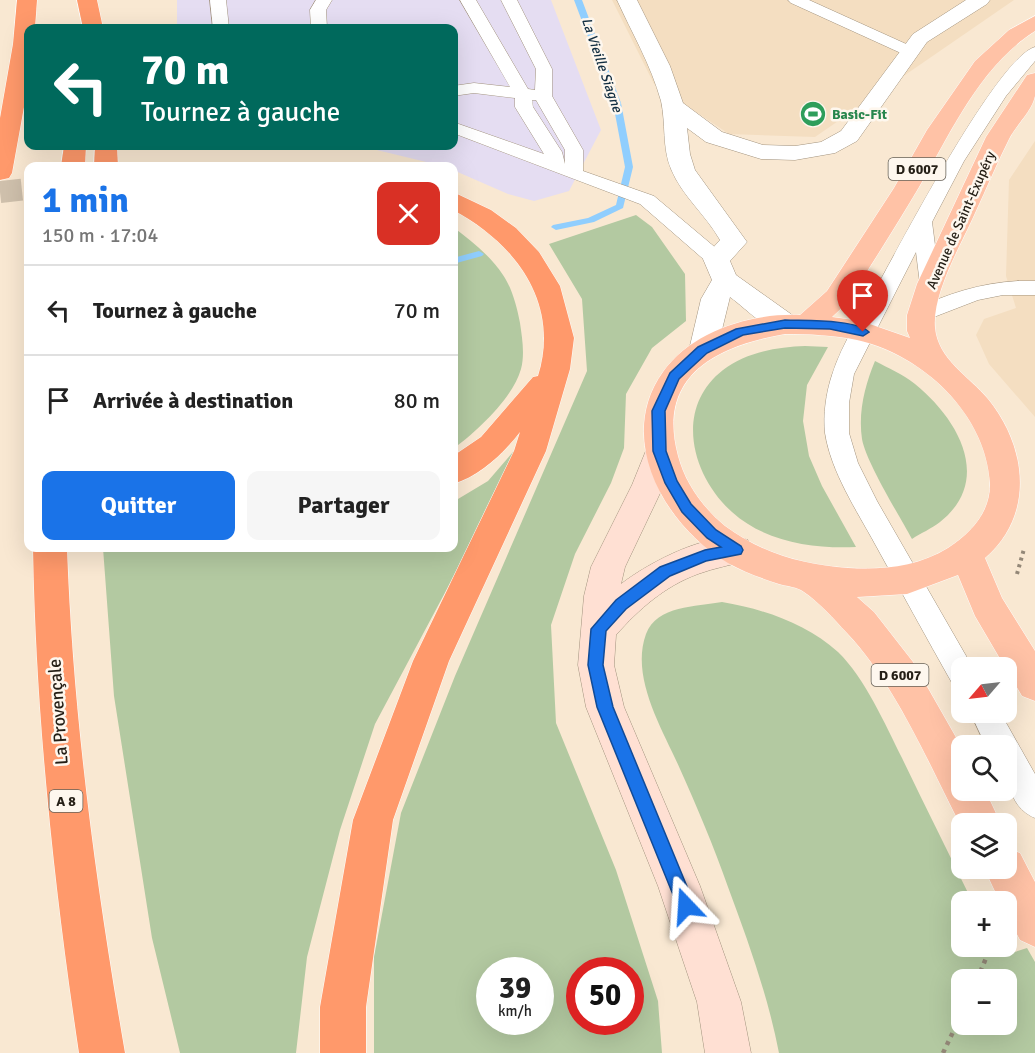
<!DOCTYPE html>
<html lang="fr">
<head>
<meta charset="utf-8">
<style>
  :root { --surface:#fff; --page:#f6f6f6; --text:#222; --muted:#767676; --line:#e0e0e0; --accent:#1a73e8 }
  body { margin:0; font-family:Signika,sans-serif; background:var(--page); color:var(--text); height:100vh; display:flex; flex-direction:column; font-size:22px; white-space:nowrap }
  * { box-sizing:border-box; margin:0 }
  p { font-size:20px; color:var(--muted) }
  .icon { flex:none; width:33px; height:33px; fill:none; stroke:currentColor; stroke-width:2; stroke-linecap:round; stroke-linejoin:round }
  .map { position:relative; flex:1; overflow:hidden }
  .sheet { position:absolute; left:24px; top:162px; width:434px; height:390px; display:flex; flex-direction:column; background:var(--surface); border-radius:12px; box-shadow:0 6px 24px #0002 }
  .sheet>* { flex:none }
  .banner { position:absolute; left:24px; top:24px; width:434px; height:126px; border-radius:12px; box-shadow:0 6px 24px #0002; background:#00695c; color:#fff; overflow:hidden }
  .needle { width:39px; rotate:242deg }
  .tools { position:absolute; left:951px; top:657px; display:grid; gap:12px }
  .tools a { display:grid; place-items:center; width:66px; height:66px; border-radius:12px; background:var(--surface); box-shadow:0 6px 24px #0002; font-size:30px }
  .speed { position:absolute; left:476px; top:957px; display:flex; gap:12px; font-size:30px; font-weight:700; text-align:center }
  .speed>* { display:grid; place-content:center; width:78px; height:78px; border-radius:50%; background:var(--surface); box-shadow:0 6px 24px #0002; line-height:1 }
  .speed small { font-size:15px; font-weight:400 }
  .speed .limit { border:9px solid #d22; background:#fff; color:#111 }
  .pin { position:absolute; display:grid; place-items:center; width:51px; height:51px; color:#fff; margin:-62px -26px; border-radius:50% 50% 50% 0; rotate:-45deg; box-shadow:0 0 6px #0007 }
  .pin .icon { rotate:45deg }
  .me { position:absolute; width:66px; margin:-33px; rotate:340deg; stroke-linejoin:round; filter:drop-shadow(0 0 4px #0008) }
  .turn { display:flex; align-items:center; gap:21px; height:126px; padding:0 18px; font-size:27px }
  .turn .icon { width:78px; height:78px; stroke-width:2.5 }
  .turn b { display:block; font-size:42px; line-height:51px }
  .round { display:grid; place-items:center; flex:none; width:63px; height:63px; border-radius:12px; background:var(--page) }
  .overview { display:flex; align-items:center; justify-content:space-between; height:102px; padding:0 18px }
  h1 { font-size:36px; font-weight:700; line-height:45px; color:var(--accent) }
  .cta { display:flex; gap:12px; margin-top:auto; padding:12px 18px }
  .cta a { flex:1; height:69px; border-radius:12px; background:var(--accent); color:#fff; font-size:24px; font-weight:700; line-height:69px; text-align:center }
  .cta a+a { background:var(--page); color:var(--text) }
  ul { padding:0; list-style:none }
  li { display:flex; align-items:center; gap:18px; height:90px; padding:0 18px; border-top:2px solid var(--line) }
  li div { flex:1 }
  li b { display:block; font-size:22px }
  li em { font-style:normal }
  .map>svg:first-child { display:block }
</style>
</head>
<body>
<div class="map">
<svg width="1035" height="1053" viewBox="0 0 1035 1053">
  <rect width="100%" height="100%" fill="#f9e8d2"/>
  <g fill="#f4dec1">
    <polygon points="612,0 1014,0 815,137 729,134 654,84"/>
    <polygon points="1035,141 1035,417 989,364 976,335 984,319 1016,308 1006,276 1009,180"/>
  </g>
  <polygon fill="#e5ddf2" points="177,0 551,0 601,130 569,191 534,201 508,194 453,170 453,166 443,166 360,146 453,146 453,28 177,28"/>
  <g fill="#b3c9a1" fill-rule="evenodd">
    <path d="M636,215l16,12 33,47 1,47 -34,27 -26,46 -2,54 -13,35 -36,71 -24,71 5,98 60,147 42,131 4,52h-288v-96l27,-144 54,-137 132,-305 -5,-72 -33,-55zM489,970h51v52h-51zM579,970h51v52h-51z"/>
    <path d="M453,227c17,13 38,29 50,48 9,13 14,32 17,48 2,14 5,31 1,46 -8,29 -45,63 -68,80z"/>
    <path d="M805,346l23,1 -21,38 -4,36 6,35 13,30 34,61c-42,2 -91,-5 -124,-35 -41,-37 -58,-104 -9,-142 23,-18 54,-23 82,-24z"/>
    <path d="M875,361c13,7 28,13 40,23 42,34 79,95 25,138 -9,7 -19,11 -28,17 -13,-24 -46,-77 -50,-100 -4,-27 3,-54 13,-78z"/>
    <polygon points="519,445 465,555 375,724 340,830 307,957 296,1053 180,1053 152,938 114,696 103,548 453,548 453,502 488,481"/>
    <path d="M722,602c41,7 84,21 116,50 27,26 47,72 64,106 23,48 47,96 70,143l-10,1v44l34,1 6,9 25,-8 8,14v91h-256c-11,-57 -31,-112 -51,-166 -14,-40 -31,-80 -48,-118 -17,-39 -50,-91 -34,-135 11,-29 50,-27 76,-32zM962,980h44v44h-44z"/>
  </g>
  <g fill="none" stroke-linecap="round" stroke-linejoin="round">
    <g fill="#90cefe" fill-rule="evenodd">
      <polygon points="574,0 582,0 621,103 633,167 623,208 594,222 556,230 551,227 553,225 588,218 616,205 625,167 613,103"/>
      <polygon points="479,251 484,254 482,256 453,264 453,258"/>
    </g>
    <polyline stroke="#cfc0ac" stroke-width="22" stroke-dasharray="22 11" stroke-linecap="butt" points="0,192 28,189"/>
    <g stroke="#a2937e" stroke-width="1">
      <g id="service">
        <polygon points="210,0 226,0 229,28 213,28"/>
        <polygon points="316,0 332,0 326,10 327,28 311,28 310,10"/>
        <path d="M460,0h16l52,89 7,1 1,-21 -35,-69h16l35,69v27l31,54v21l71,25 69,58 3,5 -3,5 -7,2 -7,-2 -69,-60 -187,-71v-11l91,32 -29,-47v-9l-41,-5 -21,3v-10l21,-3 36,4zM532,100h4l29,50v14l-3,-12 -29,-45z"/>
        <polygon points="788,0 809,0 915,48 917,51 915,54 903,54 791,3"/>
        <path d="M1035,47v14l-29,35 -42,65 -32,61 8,62 -3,5 -7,2 -7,-2 -3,-5 -4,-32 -62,122 -5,29v30l9,30 19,38 96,167h-11v19l-10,-4c-26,-46 -51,-92 -77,-139 -18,-33 -44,-72 -50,-111 -2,-18 1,-40 7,-58 10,-32 33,-67 49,-96 22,-40 118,-223 154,-232z"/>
        <path d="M1018,281h17v14h-32l-25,5 -57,22 -8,-2 -3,-5 3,-5c34,-16 67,-27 105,-29z"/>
        <path d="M970,712h30l35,62v44c-29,-12 -29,-46 -29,-72h-20z"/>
      </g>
    </g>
    <g stroke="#a2937e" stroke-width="1">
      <path id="minor" d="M617,0h20l33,66 13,37 39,29 41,13 32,1 26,-4 20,-11 72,-97 53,-34h24l-3,4 -60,38 -70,99 -22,12 -40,7 -34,-1 -55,-17 -19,-14 3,26 5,16 52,72 -17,19 6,14 59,42 4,7 -4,7c-24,6 -47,-21 -65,-34l-13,53 -4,7 -10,3 -10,-3 -4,-7 12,-51 11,-19 -9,-21 17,-19c-14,-25 -38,-44 -49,-71 -9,-21 -5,-46 -10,-68 -10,-36 -29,-68 -44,-101z"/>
    </g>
    <g stroke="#a2937e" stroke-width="1">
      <path id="secondary" d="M660,439l11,4 5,8 -12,34 -39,82 -4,17c27,-21 92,-56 127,-44l5,10 -5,10c-16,5 -34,8 -50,14 -33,12 -59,35 -82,61l-2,30 10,42 76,179 41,116 10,51h-46l-8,-51 -39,-116 -72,-179 -8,-42 6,-69 7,-29 41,-82 17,-42z"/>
    </g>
    <g stroke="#fff" stroke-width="1">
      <g id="primary">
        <path d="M1035,16v15c-55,35 -84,101 -116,156 -23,39 -48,78 -72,116l-15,14 29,4 49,17 -3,-7v-16l10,-31 69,-147 41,-62 8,-2c0,7 0,16 0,23 -3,15 -19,29 -26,43 -12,24 -23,50 -34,74 -14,32 -43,80 -40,115 3,32 35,49 53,71 39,48 47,116 -3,159l17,40 33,53v50l-13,-5 -47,-80 -17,-41 -51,19 -50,3 17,15 39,50 49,86v42h23l16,34h-39v4c-32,-62 -67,-145 -115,-195 -13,-14 -28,-31 -43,-41 -6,-5 -18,-6 -25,-8 -18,-6 -35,-12 -51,-21 -63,-37 -113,-124 -65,-191 29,-41 88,-59 137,-57l27,-24 67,-103 33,-58 48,-69 34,-31zM785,334c24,0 49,1 72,6 66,15 129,74 133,143 1,29 -19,50 -42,65 -31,19 -65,22 -100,20 -45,-3 -87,-15 -123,-42 -22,-18 -40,-43 -47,-70 -22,-81 39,-110 107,-122z"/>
        <polygon points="1006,848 1020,853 1035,882 1035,947 1020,940 1006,914 1006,902 1000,902 984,868 1006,868"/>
      </g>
    </g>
    <g stroke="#fff" stroke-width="1">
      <g id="motorway">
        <polygon points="17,0 37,0 35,28 28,28 28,85 12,173 9,178 0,180 0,118 13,44"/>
        <polygon points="77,0 97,0 103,28 83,28"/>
        <polygon points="64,146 86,146 85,166 61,166"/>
        <polygon points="95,146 117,146 118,166 94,166"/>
        <path d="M453,192l38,18 25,18 23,24 21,34 14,52 -4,31 -24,82 -97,210 -56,159 -27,187v46h-46v-46l33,-187 60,-159 101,-210 6,-19c-17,22 -40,44 -67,52v-28l28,-19 52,-60 5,-1c23,-73 -23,-133 -85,-166z"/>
        <path d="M33,548h34c6,170 29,337 58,505h-46c-25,-168 -43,-335 -46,-505z"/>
      </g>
    </g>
    <polyline stroke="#938777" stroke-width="4" stroke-dasharray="3 4" stroke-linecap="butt" points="1017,574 1024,549"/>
    <g stroke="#938777" stroke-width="4.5" stroke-dasharray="4 5" stroke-linecap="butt">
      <polyline points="977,980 991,946"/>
      <polyline points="943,1053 962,1013"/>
    </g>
    <use href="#service" fill="#fff" fill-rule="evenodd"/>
    <use href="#minor" fill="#fff" fill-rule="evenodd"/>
    <use href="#secondary" fill="#ffe0d3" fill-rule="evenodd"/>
    <use href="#primary" fill="#ffc2a6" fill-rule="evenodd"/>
    <use href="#motorway" fill="#ff996b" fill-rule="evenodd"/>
  </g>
  <path fill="#1a73e8" stroke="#114b97" stroke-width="1.5" d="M785,320c18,1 72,-1 84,12l-6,4 -33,-7 -45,-1 -42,7 -36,18 -28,26 -14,32 1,40 11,30 14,23 25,26 25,16 2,4 -2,4 -35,7 -36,15 -44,33 -20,22 -3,34 10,42 82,199 -3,6 -6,2 -6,-2 -83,-205 -9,-42 3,-36 25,-29 44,-33 45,-17 16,-3 -14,-9 -25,-26 -17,-29 -12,-32 -1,-40 18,-38 28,-26 38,-18z"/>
  <defs>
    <g id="stadium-disc" transform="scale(1.35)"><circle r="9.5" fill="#2e9e5b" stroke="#fef7ee"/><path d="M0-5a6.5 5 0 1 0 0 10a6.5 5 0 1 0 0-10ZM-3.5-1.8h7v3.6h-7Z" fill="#fff"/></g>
  </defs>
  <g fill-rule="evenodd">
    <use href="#stadium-disc" x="813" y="114"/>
  </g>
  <g text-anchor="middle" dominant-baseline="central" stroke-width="5" stroke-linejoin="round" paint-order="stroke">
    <g font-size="14" font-style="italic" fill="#132f42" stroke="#fef7ee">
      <text transform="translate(602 65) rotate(71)">La Vieille Siagne</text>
    </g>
    <g font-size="14" font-weight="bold" fill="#27864d" stroke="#fef7ee" text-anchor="start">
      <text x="832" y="114">Basic-Fit</text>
    </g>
    <g fill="#fef7ee" stroke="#666057" stroke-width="1.5">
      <rect x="888.5" y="158" width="57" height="22" rx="4.5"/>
      <rect x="871.5" y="664" width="57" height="22" rx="4.5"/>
      <rect x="49.5" y="790" width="33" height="22" rx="4.5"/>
    </g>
    <g font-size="14" font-weight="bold" fill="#251f16">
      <text x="917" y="169">D 6007</text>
      <text x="900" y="675">D 6007</text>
      <text x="66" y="801">A 8</text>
    </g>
    <g font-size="14" fill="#251f16" stroke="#fef7ee">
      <text transform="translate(961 220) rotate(-66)">Avenue de Saint-Exupéry</text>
    </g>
    <g font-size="18" fill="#251f16" stroke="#fef7ee">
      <text transform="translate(58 712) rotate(-94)">La Provençale</text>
    </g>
  </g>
</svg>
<div class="tools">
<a><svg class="needle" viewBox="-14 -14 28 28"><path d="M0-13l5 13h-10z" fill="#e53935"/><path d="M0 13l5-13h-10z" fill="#767676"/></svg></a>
<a><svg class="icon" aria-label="search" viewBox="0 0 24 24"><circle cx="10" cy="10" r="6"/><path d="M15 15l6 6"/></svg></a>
<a><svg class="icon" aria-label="layers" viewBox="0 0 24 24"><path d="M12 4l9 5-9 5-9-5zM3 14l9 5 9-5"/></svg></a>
<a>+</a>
<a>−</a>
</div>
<div class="speed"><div>39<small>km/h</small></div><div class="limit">50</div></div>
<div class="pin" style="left:863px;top:332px;background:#d93025"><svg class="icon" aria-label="arrive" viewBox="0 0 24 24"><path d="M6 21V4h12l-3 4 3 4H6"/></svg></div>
<svg class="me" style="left:686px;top:906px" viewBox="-20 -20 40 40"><path d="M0-17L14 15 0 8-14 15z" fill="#1a73e8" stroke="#fff" stroke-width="4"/></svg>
<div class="banner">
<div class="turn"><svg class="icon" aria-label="left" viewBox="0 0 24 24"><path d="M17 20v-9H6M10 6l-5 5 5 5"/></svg><div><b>70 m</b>Tournez à gauche</div></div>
</div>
<section class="sheet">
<div class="overview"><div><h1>1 min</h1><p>150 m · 17:04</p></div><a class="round" style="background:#d93025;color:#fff"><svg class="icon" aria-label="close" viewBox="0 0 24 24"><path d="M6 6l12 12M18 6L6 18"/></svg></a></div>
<ul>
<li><svg class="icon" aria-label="left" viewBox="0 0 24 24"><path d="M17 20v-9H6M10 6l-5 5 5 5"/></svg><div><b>Tournez à gauche</b></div><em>70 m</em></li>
<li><svg class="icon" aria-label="arrive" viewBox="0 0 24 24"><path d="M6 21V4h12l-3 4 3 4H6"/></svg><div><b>Arrivée à destination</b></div><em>80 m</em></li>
</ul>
<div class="cta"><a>Quitter</a><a>Partager</a></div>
</section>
</div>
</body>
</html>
